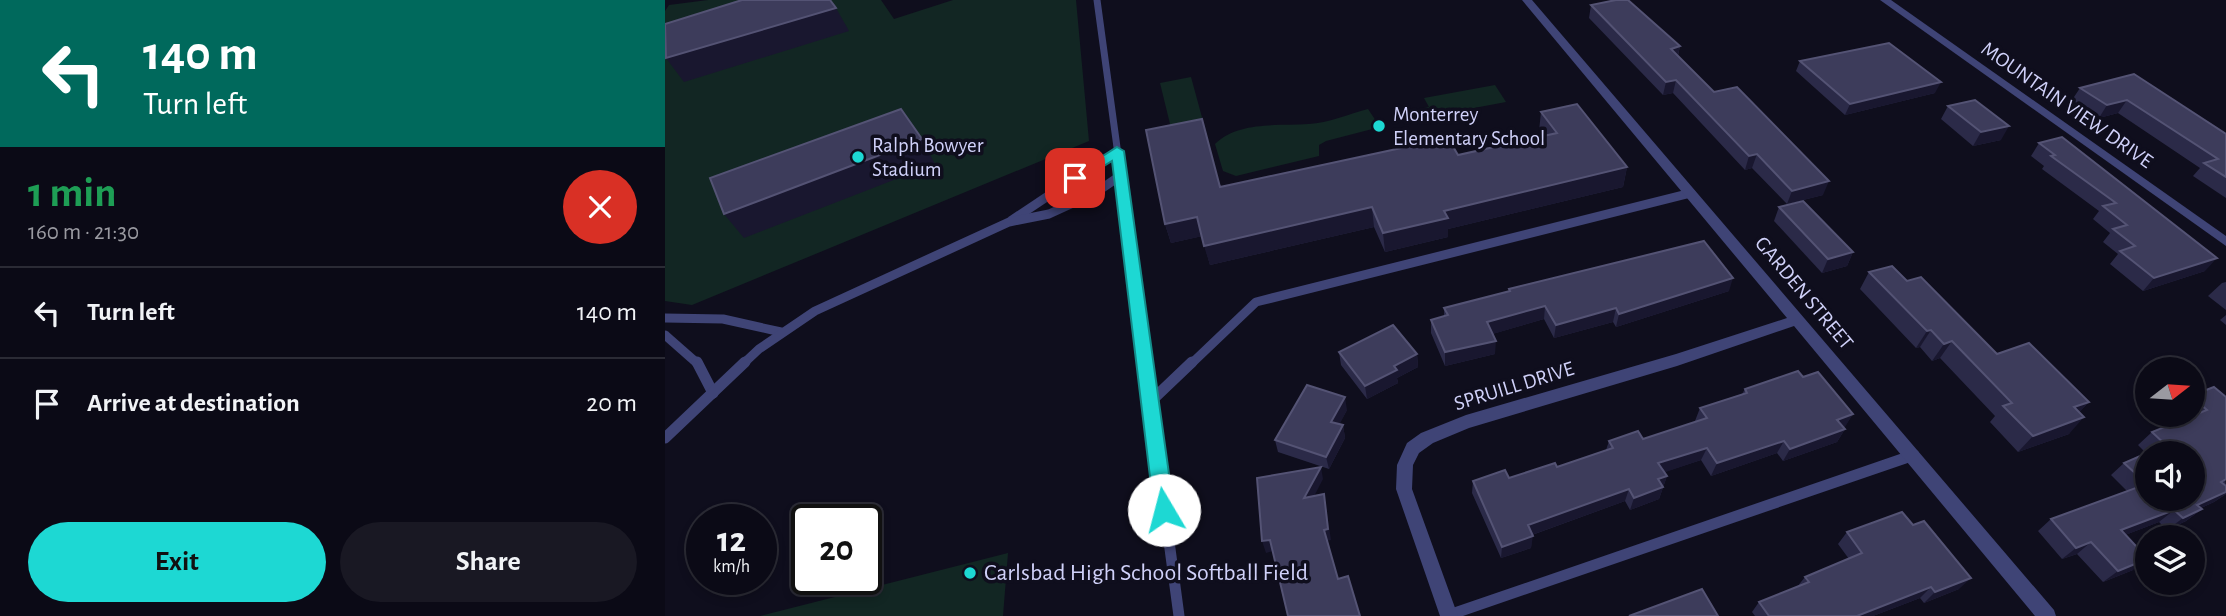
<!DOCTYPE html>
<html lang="en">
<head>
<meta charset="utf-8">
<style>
  :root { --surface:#0b0a16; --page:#191823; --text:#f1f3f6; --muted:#9a9aa1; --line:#2b2b35; --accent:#1dd8d3 }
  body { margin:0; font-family:"Alegreya Sans",sans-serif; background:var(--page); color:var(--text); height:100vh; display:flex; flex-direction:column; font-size:26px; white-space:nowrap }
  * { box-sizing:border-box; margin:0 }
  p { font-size:23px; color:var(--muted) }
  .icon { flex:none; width:38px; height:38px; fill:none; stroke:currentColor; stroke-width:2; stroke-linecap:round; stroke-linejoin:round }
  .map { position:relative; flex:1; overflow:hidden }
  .panel { display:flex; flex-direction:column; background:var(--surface); width:665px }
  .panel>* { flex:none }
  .guide { background:#00695c; color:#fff; overflow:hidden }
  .needle { width:46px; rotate:73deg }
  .controls { position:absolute; left:1470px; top:357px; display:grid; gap:14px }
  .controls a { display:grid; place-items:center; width:70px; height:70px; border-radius:50%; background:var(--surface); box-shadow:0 4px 10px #0003,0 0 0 2px var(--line); font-size:35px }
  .speed { position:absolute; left:21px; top:504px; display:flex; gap:14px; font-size:35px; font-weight:700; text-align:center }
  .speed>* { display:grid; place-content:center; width:91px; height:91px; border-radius:50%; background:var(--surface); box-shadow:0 4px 10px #0003,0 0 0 2px var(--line); line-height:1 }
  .speed small { font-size:18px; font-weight:400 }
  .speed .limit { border:4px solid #111; border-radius:10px; background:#fff; color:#111 }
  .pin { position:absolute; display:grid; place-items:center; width:60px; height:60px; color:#fff; margin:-30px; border-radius:14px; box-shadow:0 4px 10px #0006 }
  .me { position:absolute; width:77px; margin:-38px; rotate:352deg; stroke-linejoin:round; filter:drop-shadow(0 0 5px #0008) }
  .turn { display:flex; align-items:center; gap:24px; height:147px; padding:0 28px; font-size:32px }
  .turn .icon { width:91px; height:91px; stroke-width:2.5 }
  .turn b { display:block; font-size:49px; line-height:60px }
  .round { display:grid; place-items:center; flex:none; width:74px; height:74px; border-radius:37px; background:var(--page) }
  .overview { display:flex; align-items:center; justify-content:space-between; height:119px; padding:0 28px }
  h1 { font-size:42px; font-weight:700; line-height:52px; color:#1e9e55 }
  .button { display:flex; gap:14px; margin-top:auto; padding:14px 28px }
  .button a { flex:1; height:80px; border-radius:42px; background:var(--accent); color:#111; font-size:28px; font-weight:700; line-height:80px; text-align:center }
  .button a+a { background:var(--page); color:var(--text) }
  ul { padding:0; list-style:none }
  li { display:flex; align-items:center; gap:21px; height:91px; padding:0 28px; border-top:2px solid var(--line) }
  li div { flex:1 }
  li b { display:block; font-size:26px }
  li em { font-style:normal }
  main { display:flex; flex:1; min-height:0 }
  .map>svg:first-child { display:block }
</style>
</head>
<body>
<main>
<section class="panel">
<div class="guide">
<div class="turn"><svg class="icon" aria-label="left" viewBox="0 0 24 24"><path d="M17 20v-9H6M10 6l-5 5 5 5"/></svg><div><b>140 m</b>Turn left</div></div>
</div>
<div class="overview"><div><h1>1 min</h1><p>160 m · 21:30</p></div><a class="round" style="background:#d93025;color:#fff"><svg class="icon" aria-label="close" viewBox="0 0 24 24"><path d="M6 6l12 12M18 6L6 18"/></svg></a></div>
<ul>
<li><svg class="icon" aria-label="left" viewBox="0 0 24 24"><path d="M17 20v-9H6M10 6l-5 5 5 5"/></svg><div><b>Turn left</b></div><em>140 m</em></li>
<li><svg class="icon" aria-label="arrive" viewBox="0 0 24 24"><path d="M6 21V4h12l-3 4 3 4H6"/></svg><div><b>Arrive at destination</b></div><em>20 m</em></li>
</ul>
<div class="button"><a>Exit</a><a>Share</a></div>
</section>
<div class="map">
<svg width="1561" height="616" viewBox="0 0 1561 616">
  <rect width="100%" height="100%" fill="#0f0e1d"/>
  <g fill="#122623">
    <polygon points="43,0 216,0 229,19 288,0 411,0 424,141 27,305 0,301 0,11 4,5"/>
    <polygon points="526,77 538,121 506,128 495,83"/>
    <polygon points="830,85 841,102 777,114 757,124 744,119 753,109 764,107 759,98"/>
    <path d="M703,109l12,18 -54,14 -7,4v11l-83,20 -13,-5 -8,-27c23,-23 63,-18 94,-20 19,-1 40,-10 59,-15z"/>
    <polygon points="343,553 338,616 95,616"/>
  </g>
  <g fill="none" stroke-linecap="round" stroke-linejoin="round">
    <g stroke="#3f4476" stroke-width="7">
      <polyline points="432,0 454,162"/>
      <polyline points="434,162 452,151"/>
    </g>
    <g stroke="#3f4476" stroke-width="9">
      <polyline points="453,160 480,364"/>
      <polyline points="347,220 437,160"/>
      <polyline points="0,318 58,319 116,332"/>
      <polyline points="0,335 33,364"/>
      <polyline points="78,364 94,349 150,311 344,222 384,214 430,193 455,176"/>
      <polyline points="526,364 591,302 1026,193"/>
    </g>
    <g stroke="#3f4476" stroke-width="11">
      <polyline points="32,362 48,393"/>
      <polyline points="480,362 514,616"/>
      <polyline points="484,403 527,362"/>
      <polyline points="0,438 80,362"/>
      <polyline points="784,615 1249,455"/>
    </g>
    <g fill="#3f4476" fill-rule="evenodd">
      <polygon points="857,0 867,0 1389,610 1391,616 1370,616 1129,326 1012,366 804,428 768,443 754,453 748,465 747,489 793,616 775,616 731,489 732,465 742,443 756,433 801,415 1011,354 1122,318"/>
      <polygon points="1215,0 1226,0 1561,236 1561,246"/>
    </g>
  </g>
  <g fill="#2b2a48">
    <polygon points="926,5 1015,46 1013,56 1049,92 1158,195 1122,204 1087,168 1080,170 1008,93 998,95 924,18"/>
    <polygon points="1135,61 1270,93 1180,115 1131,71"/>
    <polygon points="1469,74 1561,134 1561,198 1528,176 1535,168 1453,113 1434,118 1407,100 1415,88"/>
    <polygon points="1283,106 1336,140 1308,146 1276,119"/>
    <polygon points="876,112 962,167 958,187 783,229 783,237 720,252 709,227 545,265 537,236 506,243 500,224 555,187 793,155 878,136 874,131"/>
    <polygon points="1374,143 1540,271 1478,291 1445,264 1453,254 1438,242 1445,233 1428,219 1434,211 1377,169 1379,166 1366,156"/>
    <polygon points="1114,207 1188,252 1182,266 1157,273 1109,221"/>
    <polygon points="1204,272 1242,281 1332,354 1424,402 1414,412 1404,434 1353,452 1325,422 1330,416 1275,358 1267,361 1255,347 1251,348 1195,289"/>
    <polygon points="1561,282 1561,310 1543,296 1557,283"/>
    <polygon points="844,289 1064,291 951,327 948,322 889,338 879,319 827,334 830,354 780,366 766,333 766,320 779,316 779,308 843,292"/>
    <polygon points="1561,315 1561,325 1555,320"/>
    <polygon points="674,352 752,354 753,367 732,378 733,383 702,399 676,365"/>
    <polygon points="1138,377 1188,414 1179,427 1180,429 1172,442 1118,461 1112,453 1046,476 1036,460 999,472 1002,476 994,499 965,510 960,501 867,535 866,548 836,558 807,493 808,481 844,478 892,467 941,450 944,441 978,439 1031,422 1030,421 1035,408 1077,394 1080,389"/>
    <polygon points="1549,387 1561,486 1561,494 1549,502 1536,508 1537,509 1521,521 1502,530 1494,522 1460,535 1468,570 1438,582 1412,554 1397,559 1373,531 1386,519 1462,491 1446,475 1459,463 1482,454 1473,445 1487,432 1522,418 1518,415 1528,415 1528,395"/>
    <polygon points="682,410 674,424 678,425 680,438 664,469 613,452 610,440"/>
    <polygon points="1182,532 1294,589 1259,603 1255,598 1208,616 1090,616 1087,612 1094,602 1132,587 1140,577 1184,559 1173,544"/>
  </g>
  <g fill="#19172f">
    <polygon points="171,8 184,31 19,82 1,58"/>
    <polygon points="1015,46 1012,59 1006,49"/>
    <polygon points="1011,80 1008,93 998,95 1001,82"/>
    <polygon points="1276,82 1270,93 1180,115 1185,104"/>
    <polygon points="1462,100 1453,113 1434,118 1442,105"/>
    <polygon points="1344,126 1336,140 1308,146 1316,132"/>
    <polygon points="257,139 270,164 79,238 59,214"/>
    <polygon points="1092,154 1087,168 1080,170 1084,156"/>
    <polygon points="962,167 958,187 783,229 783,237 720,252 718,233 779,211"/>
    <polygon points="1164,181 1158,195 1122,204 1127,191"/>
    <polygon points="707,207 709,227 545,265 539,246"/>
    <polygon points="532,217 538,236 506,243 500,224"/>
    <polygon points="1188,252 1182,266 1157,273 1163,259"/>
    <polygon points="1552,258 1540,271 1478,291 1489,278"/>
    <polygon points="1068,278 1064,291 951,327 954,314"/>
    <polygon points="880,306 879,319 821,336 822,322"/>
    <polygon points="951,308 948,322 889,338 891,325"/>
    <polygon points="1266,330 1255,347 1251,348 1262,331"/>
    <polygon points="831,341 830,354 780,366 780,352"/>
    <polygon points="1287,341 1275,358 1267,361 1279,344"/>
    <polygon points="752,354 753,367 732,378 733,383 702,399 700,386 729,366"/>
    <polygon points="680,397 682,410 669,435 666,422"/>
    <polygon points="1424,402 1408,419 1409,407"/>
    <polygon points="1188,414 1180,427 1164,432 1172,420"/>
    <polygon points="1419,417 1404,434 1353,452 1368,436"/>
    <polygon points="678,425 680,438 664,469 661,457"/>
    <polygon points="1180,429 1172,442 1118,461 1125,449"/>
    <polygon points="1119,441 1112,453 1046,476 1052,463"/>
    <polygon points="1042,448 1036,460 989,476 993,463"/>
    <polygon points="656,467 658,479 642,510 639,498"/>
    <polygon points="1002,476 994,499 965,510 969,498 993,479"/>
    <polygon points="964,489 960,501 861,537 863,525"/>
    <polygon points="1561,492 1561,494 1549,502 1516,517 1532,505"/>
    <polygon points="659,494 666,540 662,541 659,530"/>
    <polygon points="1537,509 1521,521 1502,530 1518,518"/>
    <polygon points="1509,510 1494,522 1442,542 1456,530"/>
    <polygon points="868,536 866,548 836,558 837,547"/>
    <polygon points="605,540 608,551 601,553 597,541"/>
    <polygon points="1426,542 1412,554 1397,559 1411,548"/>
    <polygon points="1482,559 1468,570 1438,582 1453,571"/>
    <polygon points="1306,578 1294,589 1259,603 1270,592"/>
    <polygon points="1266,587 1255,598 1208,616 1191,616"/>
  </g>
  <g fill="#3d3c5b" stroke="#545374" stroke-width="2">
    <polygon points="77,0 165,0 171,8 1,58 0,24"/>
    <polygon points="951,0 963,0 1015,46 1006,49 1049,92 1072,87 1164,181 1127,191 1092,154 1084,156 1011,80 1001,82 926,5"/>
    <polygon points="1224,43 1276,82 1185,104 1135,61"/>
    <polygon points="1469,74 1561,134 1561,177 1539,163 1553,159 1462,100 1442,105 1415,88"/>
    <polygon points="1310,100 1344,126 1316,132 1283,106"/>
    <polygon points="912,104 962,167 779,211 783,218 718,233 707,207 539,246 532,217 500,224 481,130 537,119 555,187 783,138 793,155 892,133 876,112"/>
    <polygon points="236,109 257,139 59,214 45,178"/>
    <polygon points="1397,137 1552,258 1489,278 1455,251 1470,246 1448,229 1462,225 1438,206 1451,203 1386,156 1390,155 1374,143"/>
    <polygon points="1138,201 1188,252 1163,259 1114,207"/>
    <polygon points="1039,241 1068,278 954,314 951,308 891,325 880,306 822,322 831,341 780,352 766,320 783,315 779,308 845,291 844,289"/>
    <polygon points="1227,266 1242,281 1256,277 1332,354 1364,343 1424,402 1409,407 1419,417 1368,436 1338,406 1347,403 1287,341 1279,344 1266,330 1262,331 1204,272"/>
    <polygon points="728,325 752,354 729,366 732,370 700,386 674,352"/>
    <polygon points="1133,371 1138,377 1153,372 1188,414 1172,420 1180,429 1125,449 1119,441 1052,463 1042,448 993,463 1002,476 993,479 998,487 969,498 964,489 863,525 868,536 837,547 808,481 840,470 844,478 890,463 892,467 948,448 944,441 973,431 978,439 1042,418 1035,408 1082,393 1080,389"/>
    <polygon points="642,385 680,397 666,422 678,425 661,457 610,440"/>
    <polygon points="1549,387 1561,397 1561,479 1556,482 1561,486 1561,492 1532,505 1537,509 1518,518 1509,510 1456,530 1482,558 1482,559 1453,571 1426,542 1411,548 1386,519 1482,484 1459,463 1482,453 1482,499 1528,499 1528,453 1483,453 1502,446 1487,432 1542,410 1528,398 1528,395"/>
    <polygon points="656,467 639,498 659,494 663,529 659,530 673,579 683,576 695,616 623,616 605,540 597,541 592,478"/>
    <polygon points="1237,512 1248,525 1259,521 1306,578 1270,592 1266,587 1192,616 1104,616 1094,602 1144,582 1140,577 1197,553 1182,532"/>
    <polygon points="1037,589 1053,616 964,616"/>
  </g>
  <polygon fill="#1dd8d3" stroke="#138c89" stroke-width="2" points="452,147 459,151 509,510 506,516 499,518 492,516 489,510 447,161 415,181 405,181 403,178"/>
  <g fill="#1dd8d3" stroke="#0f0e1d" stroke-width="2.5">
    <circle cx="714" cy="126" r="7"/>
    <circle cx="193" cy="157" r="7"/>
    <circle cx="305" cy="573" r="7"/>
  </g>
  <g text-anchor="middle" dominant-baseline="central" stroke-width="7" stroke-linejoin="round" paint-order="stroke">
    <g font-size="21" fill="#d0d1f9" stroke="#0f0e1d">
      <text transform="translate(1402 105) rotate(35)">MOUNTAIN VIEW DRIVE</text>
      <text transform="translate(1139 293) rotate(50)">GARDEN STREET</text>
      <text transform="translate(849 386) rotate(-17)">SPRUILL DRIVE</text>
    </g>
    <g font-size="21" fill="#d0d1f9" stroke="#0f0e1d" text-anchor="start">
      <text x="728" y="114">Monterrey<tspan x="728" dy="24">Elementary School</tspan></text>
      <text x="207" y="145">Ralph Bowyer<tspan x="207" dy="24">Stadium</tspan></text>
    </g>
    <g font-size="24" fill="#d0d1f9" stroke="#0f0e1d" text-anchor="start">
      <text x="319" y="573">Carlsbad High School Softball Field</text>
    </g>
  </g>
</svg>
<div class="controls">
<a><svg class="needle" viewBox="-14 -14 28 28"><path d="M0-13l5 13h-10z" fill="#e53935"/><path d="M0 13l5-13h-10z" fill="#9a9aa1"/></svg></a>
<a><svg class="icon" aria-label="sound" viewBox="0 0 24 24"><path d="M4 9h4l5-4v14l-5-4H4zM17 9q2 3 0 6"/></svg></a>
<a><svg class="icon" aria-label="layers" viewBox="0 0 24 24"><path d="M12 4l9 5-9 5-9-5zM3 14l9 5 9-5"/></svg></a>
</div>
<div class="speed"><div>12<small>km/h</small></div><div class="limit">20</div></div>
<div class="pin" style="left:410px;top:178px;background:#d93025"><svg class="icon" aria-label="arrive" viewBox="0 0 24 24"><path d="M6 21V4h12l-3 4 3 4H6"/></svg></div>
<svg class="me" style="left:499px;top:510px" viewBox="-20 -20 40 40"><circle r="19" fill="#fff"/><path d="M0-13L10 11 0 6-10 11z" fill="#1dd8d3"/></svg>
</div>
</main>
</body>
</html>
